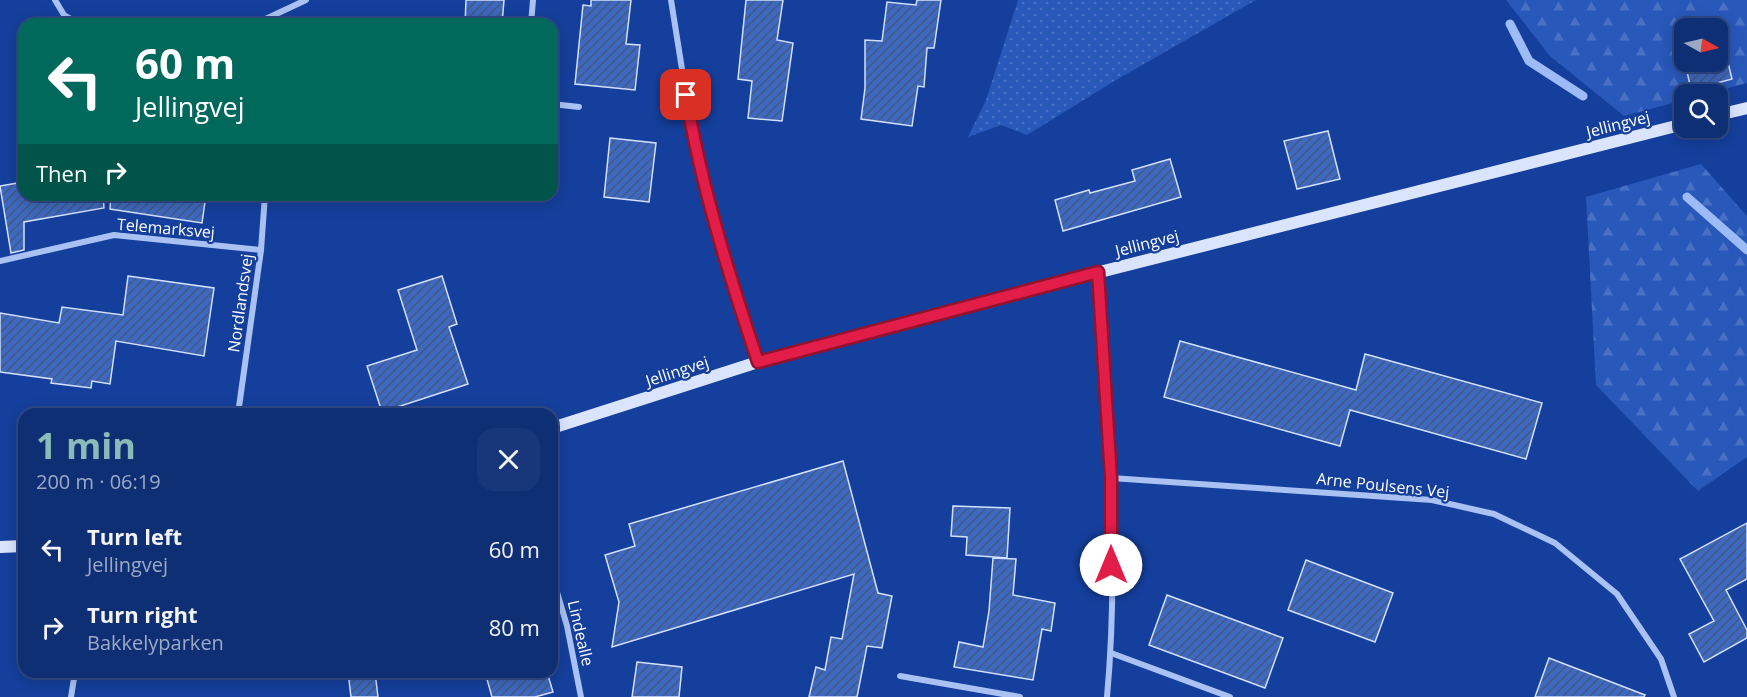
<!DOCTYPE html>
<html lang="en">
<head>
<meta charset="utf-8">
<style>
  :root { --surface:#0f2f75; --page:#18377a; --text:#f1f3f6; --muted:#9ba9c5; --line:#2f4a87; --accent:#8bbbb9 }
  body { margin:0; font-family:"Open Sans",sans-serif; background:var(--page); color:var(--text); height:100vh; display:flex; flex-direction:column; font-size:22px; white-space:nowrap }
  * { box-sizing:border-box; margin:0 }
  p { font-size:20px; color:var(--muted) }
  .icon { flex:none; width:33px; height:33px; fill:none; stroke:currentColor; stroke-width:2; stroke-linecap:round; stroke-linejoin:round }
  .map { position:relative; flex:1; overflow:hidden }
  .side { position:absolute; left:18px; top:408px; width:540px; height:270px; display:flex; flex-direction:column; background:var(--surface); border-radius:18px; box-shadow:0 3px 15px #0003,0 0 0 2px var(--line) }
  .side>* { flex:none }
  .top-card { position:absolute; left:18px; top:18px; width:540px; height:183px; border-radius:18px; box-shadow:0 3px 15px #0003,0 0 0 2px var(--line); background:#00695c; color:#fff; overflow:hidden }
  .needle { width:39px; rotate:98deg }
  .controls { position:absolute; left:1674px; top:18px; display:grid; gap:12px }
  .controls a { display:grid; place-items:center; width:54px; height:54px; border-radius:12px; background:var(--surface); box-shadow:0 3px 15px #0003,0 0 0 2px var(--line); font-size:30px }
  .pin { position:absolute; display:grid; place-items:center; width:51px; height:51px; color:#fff; margin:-26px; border-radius:12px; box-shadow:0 3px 9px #0006 }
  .me { position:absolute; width:66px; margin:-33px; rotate:0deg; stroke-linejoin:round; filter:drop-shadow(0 0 4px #0008) }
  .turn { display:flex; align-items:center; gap:21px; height:126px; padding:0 18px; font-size:27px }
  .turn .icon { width:78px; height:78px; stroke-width:2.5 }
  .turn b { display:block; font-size:42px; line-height:51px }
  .then { display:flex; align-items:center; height:57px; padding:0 18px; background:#0003; gap:12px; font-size:22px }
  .round { display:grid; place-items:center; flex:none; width:63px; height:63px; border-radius:18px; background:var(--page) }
  .headline { display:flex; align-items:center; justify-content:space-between; height:102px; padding:0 18px }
  h1 { font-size:36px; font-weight:700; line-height:45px; color:var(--accent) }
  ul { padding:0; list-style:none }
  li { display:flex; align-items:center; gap:18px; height:78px; padding:0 18px }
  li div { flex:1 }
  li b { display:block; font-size:22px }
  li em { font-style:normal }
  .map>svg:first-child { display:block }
</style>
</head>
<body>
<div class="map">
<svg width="1747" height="697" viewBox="0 0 1747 697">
  <defs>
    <pattern id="grass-dots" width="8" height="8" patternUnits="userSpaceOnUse" patternTransform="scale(1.5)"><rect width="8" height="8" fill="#2858ba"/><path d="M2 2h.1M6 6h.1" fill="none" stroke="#4871c4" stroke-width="1.8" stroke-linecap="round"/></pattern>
    <pattern id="forest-firs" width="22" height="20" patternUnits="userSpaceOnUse" patternTransform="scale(1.5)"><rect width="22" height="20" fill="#2858ba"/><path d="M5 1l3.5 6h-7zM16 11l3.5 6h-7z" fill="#4871c4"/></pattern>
    <pattern id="building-hatch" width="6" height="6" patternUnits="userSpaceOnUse" patternTransform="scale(1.5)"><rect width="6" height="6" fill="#3d69c3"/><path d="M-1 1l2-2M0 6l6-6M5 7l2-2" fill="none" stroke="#46587c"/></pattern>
  </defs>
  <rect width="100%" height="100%" fill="#143f9c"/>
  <polygon fill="url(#grass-dots)" points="1018,0 1256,0 1116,80 1027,135 1001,125 968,137 986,100"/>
  <g fill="url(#forest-firs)" fill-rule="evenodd">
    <path d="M1506,0h241v83l-41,11h-22v6l-60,16 -74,-60zM1684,28h34v34h-34z"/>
    <polygon points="1701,164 1747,216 1747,457 1698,491 1596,385 1586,197"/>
  </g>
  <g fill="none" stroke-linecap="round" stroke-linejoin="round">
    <g stroke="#9dbbf6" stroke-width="9">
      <polyline points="1510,24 1529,61 1583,96"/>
      <polyline points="1687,197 1747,250"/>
    </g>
  </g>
  <g fill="url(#building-hatch)" stroke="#d3e0fd" stroke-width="1.5">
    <polygon points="466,0 504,0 502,24 465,24"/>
    <polygon points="591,0 631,0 626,44 640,45 635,90 575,84 583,5 591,6"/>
    <polygon points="746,0 783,0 777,40 793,43 782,121 748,118 752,81 738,79"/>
    <polygon points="917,0 941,0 934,48 927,48 924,87 918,86 912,126 861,119 865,88 865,40 882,41 887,2 916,5"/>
    <polygon points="1724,46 1732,79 1691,90 1685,62 1718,62 1718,48"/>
    <polygon points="1328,131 1340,179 1297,189 1284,141"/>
    <polygon points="610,138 656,143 649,202 604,197"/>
    <polygon points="1170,159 1181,197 1063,231 1055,200 1089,190 1090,193 1135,181 1132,170"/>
    <polygon points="24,182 24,195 103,195 104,208 24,222 24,250 11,253 0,186"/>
    <polygon points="111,195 206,195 202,223 110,209"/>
    <polygon points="128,276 214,288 204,356 116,341 110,384 92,381 91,388 51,383 52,379 0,372 0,313 59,323 62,307 123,315"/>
    <polygon points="442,276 457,324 449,327 468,384 382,412 367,366 417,350 398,290"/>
    <polygon points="1180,341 1356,390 1365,354 1542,403 1526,459 1350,410 1340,446 1164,397"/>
    <polygon points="843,461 878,593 892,596 882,648 867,646 857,697 809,697 816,667 825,670 831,637 842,639 854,574 612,647 619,602 605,555 635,546 629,524"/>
    <polygon points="953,506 1010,508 1007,558 966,555 967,537 951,536"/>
    <polygon points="1747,523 1747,579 1726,590 1747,630 1747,638 1704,662 1689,634 1714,621 1680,559"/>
    <polygon points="993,558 1016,559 1013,595 1055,603 1051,631 1042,629 1033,680 954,667 959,642 983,647 989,611"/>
    <polygon points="1306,560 1393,593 1375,642 1288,610"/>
    <polygon points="1167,595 1283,638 1265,688 1149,645"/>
    <polygon points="1549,658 1645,695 1644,697 1535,697"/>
    <polygon points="637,662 682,667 679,697 632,697"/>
    <polygon points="348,672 375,672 378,697 351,697"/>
    <polygon points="485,672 547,672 553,692 535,697 492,697"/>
  </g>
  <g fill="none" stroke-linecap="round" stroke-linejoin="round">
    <g stroke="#aac2f3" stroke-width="6">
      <polyline points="55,0 64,15 79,24"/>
      <polyline points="671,0 692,132 724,258 758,362"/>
      <polyline points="251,24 257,23 306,0"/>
      <polyline points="531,24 533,0"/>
      <polyline points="552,104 579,107"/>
      <polyline points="0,261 114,235 261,250"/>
      <path d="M1098,272c9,141 22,284 9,425"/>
      <polyline points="238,414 261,250 265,195"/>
      <polyline points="1111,478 1432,500 1494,514 1555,543 1617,594 1661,659 1674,697"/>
      <polyline points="552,575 567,626 581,697"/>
      <polyline points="1111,653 1230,697"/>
      <polyline points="900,676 1020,697"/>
      <polyline points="71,697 75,672"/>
    </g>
    <g stroke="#dae5fd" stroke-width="12">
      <polyline points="1718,115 1747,108"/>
      <polyline points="552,428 758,362 1017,293 1684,124"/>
      <polyline points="0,547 24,546"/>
    </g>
  </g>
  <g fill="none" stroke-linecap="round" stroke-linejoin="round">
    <g stroke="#92132f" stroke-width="15">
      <path id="route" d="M686,95c15,91 43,180 72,267l340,-90 13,206v87"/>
    </g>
    <use href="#route" stroke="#e11d48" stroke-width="10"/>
  </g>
  <g text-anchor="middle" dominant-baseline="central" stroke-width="4.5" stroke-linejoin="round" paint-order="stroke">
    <g font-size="16" fill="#fff" stroke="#143f9c">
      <text transform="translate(1618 124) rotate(-14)">Jellingvej</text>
      <text transform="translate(166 228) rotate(5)">Telemarksvej</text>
      <text transform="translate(1147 243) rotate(-14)">Jellingvej</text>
      <text transform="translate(240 303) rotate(-82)">Nordlandsvej</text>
      <text transform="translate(677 371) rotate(-18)">Jellingvej</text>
      <text transform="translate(1383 485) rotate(6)">Arne Poulsens Vej</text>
      <text transform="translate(581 633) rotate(77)">Lindealle</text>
    </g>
  </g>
</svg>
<div class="controls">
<a><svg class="needle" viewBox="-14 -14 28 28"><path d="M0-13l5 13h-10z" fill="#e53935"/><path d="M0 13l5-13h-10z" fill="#9ba9c5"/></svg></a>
<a><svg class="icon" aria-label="search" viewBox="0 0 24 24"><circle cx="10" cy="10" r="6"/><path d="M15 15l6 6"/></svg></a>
</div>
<div class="pin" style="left:686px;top:95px;background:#d93025"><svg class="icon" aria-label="arrive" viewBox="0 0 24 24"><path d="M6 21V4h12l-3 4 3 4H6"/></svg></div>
<svg class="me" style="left:1111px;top:565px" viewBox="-20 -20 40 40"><circle r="19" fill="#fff"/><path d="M0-13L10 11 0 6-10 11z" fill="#e11d48"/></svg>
<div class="top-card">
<div class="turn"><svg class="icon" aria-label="left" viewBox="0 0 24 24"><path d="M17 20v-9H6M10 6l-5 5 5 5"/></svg><div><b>60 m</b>Jellingvej</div></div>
<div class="then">Then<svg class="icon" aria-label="right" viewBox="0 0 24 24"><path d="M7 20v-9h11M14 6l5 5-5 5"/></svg></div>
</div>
<section class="side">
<div class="headline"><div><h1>1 min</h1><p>200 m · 06:19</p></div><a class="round"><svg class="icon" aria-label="close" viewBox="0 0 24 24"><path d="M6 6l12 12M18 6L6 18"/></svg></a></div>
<ul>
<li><svg class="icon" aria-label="left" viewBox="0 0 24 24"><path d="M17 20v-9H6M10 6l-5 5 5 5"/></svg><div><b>Turn left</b><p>Jellingvej</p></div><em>60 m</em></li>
<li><svg class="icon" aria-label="right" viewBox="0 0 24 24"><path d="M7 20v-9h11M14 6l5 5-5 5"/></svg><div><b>Turn right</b><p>Bakkelyparken</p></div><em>80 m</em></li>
</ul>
</section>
</div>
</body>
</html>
